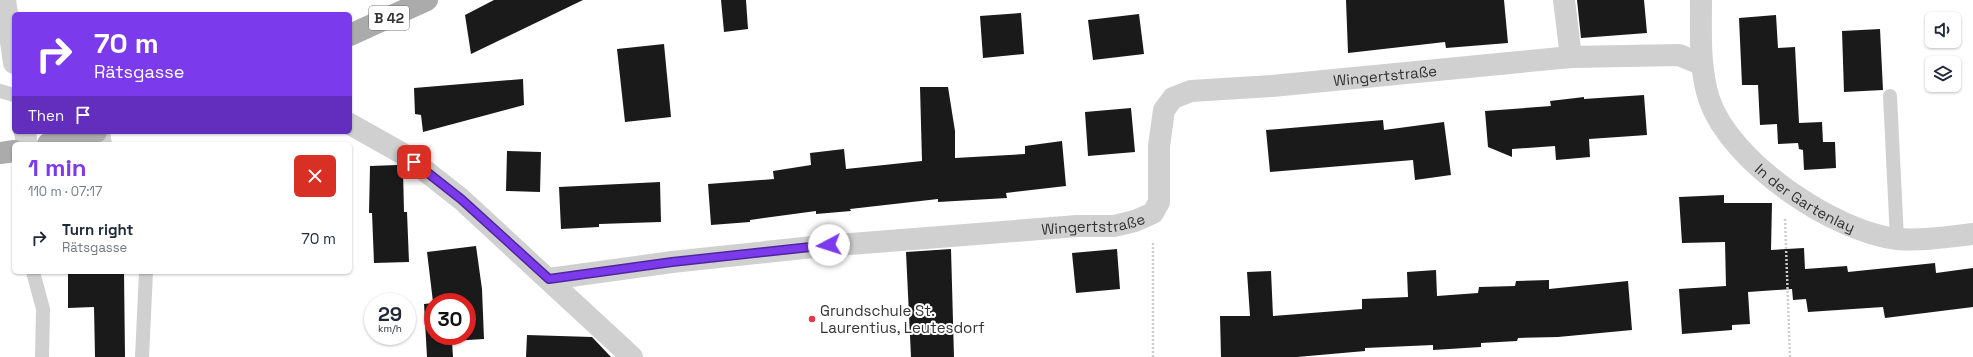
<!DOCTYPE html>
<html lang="en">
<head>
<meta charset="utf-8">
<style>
  :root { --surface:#fff; --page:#f2f2f3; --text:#1f2937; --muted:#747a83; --accent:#7c3aed }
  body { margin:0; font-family:"Space Grotesk",sans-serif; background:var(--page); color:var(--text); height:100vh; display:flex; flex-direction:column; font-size:15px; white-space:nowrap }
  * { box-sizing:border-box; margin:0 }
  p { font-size:13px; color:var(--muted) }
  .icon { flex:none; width:22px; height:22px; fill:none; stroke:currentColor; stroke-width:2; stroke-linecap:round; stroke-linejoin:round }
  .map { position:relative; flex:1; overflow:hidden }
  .sheet { position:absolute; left:12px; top:142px; width:340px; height:132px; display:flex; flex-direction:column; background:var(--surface); border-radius:6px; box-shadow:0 1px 3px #0004 }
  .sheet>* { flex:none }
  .top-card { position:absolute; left:12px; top:12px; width:340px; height:122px; border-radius:6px; box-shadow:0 1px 3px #0004; background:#7c3aed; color:#fff; overflow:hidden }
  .controls { position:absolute; left:1925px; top:12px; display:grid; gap:8px }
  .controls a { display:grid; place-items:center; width:36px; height:36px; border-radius:6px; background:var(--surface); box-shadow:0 1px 3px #0004; font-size:20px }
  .speed { position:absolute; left:364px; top:293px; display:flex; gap:8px; font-size:20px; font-weight:700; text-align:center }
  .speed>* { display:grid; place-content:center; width:52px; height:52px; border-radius:50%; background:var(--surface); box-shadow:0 1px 3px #0004; line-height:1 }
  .speed small { font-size:10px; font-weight:400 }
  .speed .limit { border:6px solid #d22; background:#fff; color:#111 }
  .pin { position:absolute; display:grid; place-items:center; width:34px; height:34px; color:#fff; margin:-17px; border-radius:8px; box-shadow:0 2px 6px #0006 }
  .me { position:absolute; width:44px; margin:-22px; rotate:265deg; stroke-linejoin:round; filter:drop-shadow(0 0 3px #0008) }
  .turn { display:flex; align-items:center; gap:14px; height:84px; padding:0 16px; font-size:18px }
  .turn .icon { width:52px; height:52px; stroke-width:2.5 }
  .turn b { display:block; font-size:28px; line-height:34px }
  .then { display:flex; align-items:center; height:38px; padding:0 16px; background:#0003; gap:8px; font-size:15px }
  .round { display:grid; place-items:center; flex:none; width:42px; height:42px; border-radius:6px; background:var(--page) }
  .summary { display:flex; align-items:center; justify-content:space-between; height:68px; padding:0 16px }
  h1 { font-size:24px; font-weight:700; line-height:30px; color:var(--accent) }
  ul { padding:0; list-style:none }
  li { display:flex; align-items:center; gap:12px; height:56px; padding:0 16px }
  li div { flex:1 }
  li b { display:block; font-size:15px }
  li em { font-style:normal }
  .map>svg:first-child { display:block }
</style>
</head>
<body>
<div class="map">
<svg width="1973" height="357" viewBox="0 0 1973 357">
  <rect width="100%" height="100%" fill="#fff"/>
  <g fill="#1a1a1a">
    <polygon points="494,0 583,0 471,54 465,15"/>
    <polygon points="721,0 746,0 748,29 724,32"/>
    <polygon points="1346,0 1504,0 1508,43 1446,48 1445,42 1348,53"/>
    <polygon points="1577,0 1644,0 1647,33 1581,38"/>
    <polygon points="1021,13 1024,54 983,58 980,16"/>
    <polygon points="1139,14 1144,54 1093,60 1088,20"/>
    <polygon points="1776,15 1778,48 1795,47 1799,123 1822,122 1823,142 1835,142 1836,168 1804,170 1803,150 1799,149 1798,143 1778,144 1777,124 1760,125 1758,85 1742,85 1739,18"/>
    <polygon points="1880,29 1883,90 1844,92 1842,31"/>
    <polygon points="664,44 671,117 625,122 617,49"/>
    <polygon points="523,79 524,105 423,132 421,115 415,114 414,88"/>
    <polygon points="920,87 948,87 955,131 955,158 1025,154 1025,146 1062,141 1066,186 1006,193 1007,198 938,202 938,199 850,209 851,211 816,214 816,211 750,220 750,222 711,225 708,184 774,179 773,171 811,165 810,153 844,149 846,169 922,161"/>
    <polygon points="1644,95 1647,135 1589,139 1590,157 1556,160 1555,146 1512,149 1512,157 1488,147 1485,111 1551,106 1550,101 1584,97 1584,99"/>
    <polygon points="1131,108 1135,152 1088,156 1085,112"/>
    <polygon points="1383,120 1384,130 1444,122 1451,175 1415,180 1413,160 1270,172 1266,130"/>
    <polygon points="507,151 541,152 540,192 506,191"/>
    <polygon points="397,165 403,169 404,212 407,212 409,262 374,263 372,213 369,213 370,166"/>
    <polygon points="660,182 661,222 599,224 599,227 561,229 559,187"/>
    <polygon points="1724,195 1724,203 1772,203 1771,250 1804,248 1805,269 1847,266 1848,272 1935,263 1936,273 1973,268 1973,307 1885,318 1883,307 1808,312 1806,299 1793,300 1792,289 1748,292 1750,324 1732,325 1732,330 1682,334 1679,289 1726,286 1725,242 1682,243 1679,197"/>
    <polygon points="476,246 482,289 484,339 452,341 453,357 427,357 424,304 433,303 433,336 467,336 467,302 433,302 427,252"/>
    <polygon points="951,249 954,357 911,357 906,252"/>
    <polygon points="1117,249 1120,289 1076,293 1072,253"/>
    <polygon points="1436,270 1437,296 1478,293 1479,287 1515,286 1516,281 1549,280 1549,289 1628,281 1632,330 1558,337 1518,338 1517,341 1481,343 1481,347 1433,350 1433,345 1365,348 1365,351 1297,357 1221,357 1220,316 1250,316 1247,272 1271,271 1273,316 1362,309 1362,299 1408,297 1407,272"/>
    <polygon points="68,272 124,272 125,357 95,357 94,307 68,308"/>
    <polygon points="527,335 592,337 611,357 526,357"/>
  </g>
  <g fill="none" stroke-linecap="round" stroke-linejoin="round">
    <g stroke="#cdcdcd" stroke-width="2.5" stroke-dasharray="2 2" stroke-linecap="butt">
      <polyline points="1785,219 1790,357"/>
      <polyline points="1153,357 1153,242"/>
    </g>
    <g stroke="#d0d0d0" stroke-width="14">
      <polyline points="0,91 14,95"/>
      <polyline points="1890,96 1897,239"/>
      <polyline points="103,132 105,144"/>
      <polyline points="33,272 43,309 42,357"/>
      <polyline points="142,357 146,272"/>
    </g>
    <g stroke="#d0d0d0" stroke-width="22">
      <polyline points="5,0 14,63"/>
      <polyline points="1564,0 1571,57"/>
      <path id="s1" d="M1701,0c0,34 -2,67 8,99 21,63 125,133 188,140 25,2 51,-2 76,-5"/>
      <polyline points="350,124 405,155 461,199 632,357"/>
      <polyline points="25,132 27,144"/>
      <path id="s2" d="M549,279l123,-17 141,-15 264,-21h37l21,-5 18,-8 6,-11v-56l5,-36 9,-12 18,-7 81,-5 299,-29 108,-2 22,9"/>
    </g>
    <g stroke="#ababab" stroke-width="22">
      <polyline points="350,35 427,0"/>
      <polyline points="48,144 96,132"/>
      <polyline points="0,153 14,151"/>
    </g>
  </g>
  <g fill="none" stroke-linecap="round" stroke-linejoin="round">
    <g stroke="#51269a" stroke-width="10">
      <polyline id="route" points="414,162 461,199 549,279 672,262 829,245"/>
    </g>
    <use href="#route" stroke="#7c3aed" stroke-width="7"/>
  </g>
  <circle fill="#e63946" stroke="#fff" stroke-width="1.5" cx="812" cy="319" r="4"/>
  <g text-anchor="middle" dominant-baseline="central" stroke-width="4" stroke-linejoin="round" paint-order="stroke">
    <rect fill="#fff" stroke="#707070" stroke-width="1" x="369" y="6" width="40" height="24" rx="3"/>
    <g font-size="14" font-weight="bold" fill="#333">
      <text x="389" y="18">B 42</text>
    </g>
    <g font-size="15" fill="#333" stroke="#fff">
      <text stroke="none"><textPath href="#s2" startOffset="943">Wingertstraße</textPath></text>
      <text stroke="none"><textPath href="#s1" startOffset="241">In der Gartenlay</textPath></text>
      <text stroke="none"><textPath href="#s2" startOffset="547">Wingertstraße</textPath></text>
    </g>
    <g font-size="15" fill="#333" stroke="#fff" text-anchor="start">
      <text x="820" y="310">Grundschule St.<tspan x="820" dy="17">Laurentius, Leutesdorf</tspan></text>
    </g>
  </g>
</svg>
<div class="controls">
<a><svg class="icon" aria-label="sound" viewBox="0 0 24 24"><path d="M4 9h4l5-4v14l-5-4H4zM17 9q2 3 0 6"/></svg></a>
<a><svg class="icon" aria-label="layers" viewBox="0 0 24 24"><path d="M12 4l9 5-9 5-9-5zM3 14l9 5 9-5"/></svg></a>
</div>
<div class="speed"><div>29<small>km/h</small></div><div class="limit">30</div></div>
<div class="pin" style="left:414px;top:162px;background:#d93025"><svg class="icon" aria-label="arrive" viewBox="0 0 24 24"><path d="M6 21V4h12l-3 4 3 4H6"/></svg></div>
<svg class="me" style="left:829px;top:245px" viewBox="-20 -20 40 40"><circle r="19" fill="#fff"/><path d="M0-13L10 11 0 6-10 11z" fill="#7c3aed"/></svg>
<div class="top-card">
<div class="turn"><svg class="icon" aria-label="right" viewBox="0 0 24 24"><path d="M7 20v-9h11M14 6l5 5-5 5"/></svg><div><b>70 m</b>Rätsgasse</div></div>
<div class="then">Then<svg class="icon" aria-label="arrive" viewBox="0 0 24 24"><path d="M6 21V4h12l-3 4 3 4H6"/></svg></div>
</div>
<section class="sheet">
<div class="summary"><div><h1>1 min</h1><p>110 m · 07:17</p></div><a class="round" style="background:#d93025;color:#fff"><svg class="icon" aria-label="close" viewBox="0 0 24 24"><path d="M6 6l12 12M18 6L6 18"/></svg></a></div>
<ul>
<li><svg class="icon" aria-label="right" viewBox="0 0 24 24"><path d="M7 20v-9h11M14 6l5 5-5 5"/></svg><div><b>Turn right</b><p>Rätsgasse</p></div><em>70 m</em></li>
</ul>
</section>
</div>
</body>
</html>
